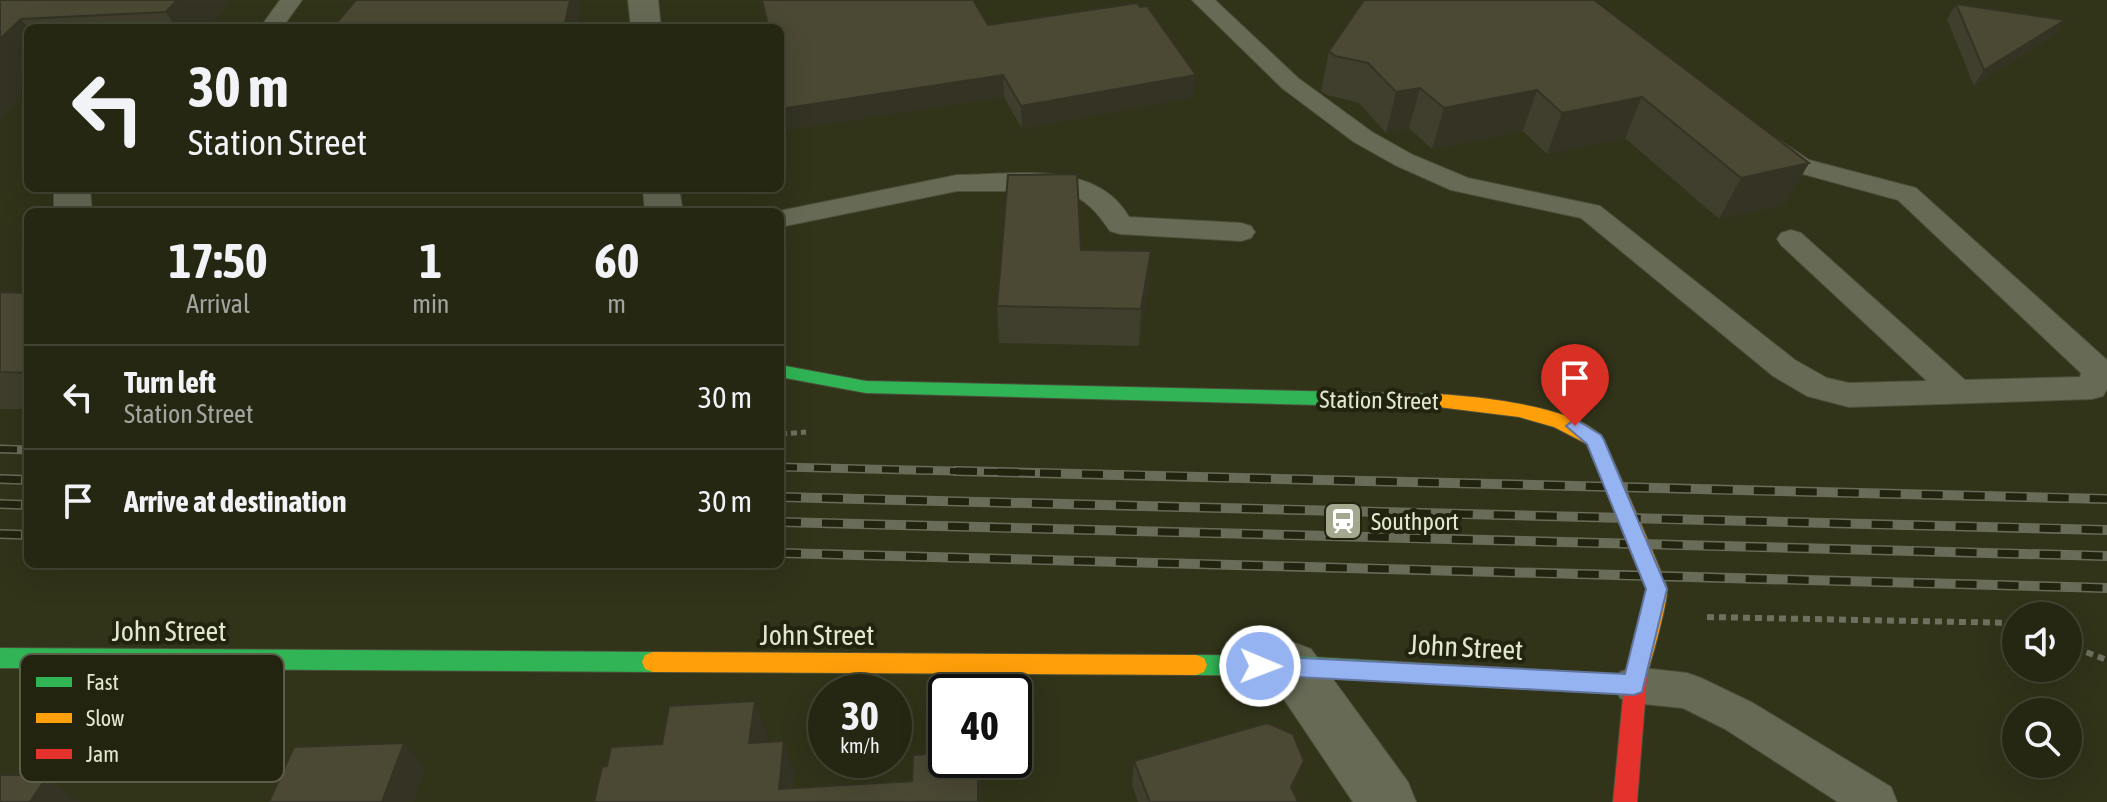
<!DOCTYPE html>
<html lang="en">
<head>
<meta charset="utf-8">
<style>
  :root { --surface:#252713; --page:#2d2f1c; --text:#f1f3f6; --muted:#a3a5a0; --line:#424433 }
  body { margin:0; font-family:"Asap Condensed",sans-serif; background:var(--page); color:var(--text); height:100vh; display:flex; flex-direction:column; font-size:30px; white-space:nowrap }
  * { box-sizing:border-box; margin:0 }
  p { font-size:26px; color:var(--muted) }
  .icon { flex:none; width:44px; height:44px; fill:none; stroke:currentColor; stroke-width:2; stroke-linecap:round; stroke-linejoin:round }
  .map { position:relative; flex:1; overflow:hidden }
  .sheet { position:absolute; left:24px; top:208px; width:760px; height:360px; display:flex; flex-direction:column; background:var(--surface); border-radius:12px; box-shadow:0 8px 32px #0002,0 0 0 2px var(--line) }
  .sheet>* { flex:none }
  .top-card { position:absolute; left:24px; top:24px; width:760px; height:168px; border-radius:12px; box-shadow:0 8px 32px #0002,0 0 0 2px var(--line); background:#252713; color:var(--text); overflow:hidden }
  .fabs { position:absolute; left:2002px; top:602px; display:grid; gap:16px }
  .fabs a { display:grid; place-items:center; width:80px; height:80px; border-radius:50%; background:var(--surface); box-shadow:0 8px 32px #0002,0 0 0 2px var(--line); font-size:40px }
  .speed { position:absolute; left:808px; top:674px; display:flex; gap:16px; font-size:40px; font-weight:700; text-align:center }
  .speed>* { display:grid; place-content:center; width:104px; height:104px; border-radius:50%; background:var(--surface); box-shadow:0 8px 32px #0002,0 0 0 2px var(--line); line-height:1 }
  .speed small { font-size:20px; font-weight:400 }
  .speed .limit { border:4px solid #111; border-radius:12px; background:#fff; color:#111 }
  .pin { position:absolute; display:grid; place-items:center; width:68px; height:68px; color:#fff; margin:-82px -34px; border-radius:50% 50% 50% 0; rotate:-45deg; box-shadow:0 0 8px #0007 }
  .pin .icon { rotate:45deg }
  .me { position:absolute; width:88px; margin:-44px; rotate:91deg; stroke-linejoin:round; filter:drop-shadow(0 0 6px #0008) }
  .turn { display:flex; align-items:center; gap:28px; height:168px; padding:0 32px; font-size:36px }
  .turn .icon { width:104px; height:104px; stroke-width:2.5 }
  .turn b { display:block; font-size:56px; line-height:68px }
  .eta { display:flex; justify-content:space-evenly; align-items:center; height:136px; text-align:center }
  .eta b { font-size:48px; font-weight:700; line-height:56px }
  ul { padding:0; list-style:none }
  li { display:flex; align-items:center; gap:24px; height:104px; padding:0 32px; border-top:2px solid var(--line) }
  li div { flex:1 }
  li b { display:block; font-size:30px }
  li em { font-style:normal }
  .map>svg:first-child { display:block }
</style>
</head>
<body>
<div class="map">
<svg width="2107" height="802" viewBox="0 0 2107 802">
  <rect width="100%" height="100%" fill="#313419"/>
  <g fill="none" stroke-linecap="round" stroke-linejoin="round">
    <g stroke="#4d503b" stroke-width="2">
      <g id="lane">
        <polygon points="280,0 302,0 282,28 260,28"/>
        <polygon points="1192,0 1215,0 1298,78 1372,132 1413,155 1468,178 1600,206 1795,360 1827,378 1849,383 1927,381 1781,245 1777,239 1781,233 1791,230 1801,233 1965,380 2080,377 2081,373 1898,200 1792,171 1757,145 1761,140 1779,140 1809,160 1916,188 2107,360 2107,389 2103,396 2092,399 1849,407 1807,396 1773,376 1581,218 1451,190 1395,165 1354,142 1282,88"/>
        <path d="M957,175c57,0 139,-16 172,42l112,6 10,3 4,6 -4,6 -10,3 -121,-7 -10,-3c-13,-19 -24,-32 -46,-40h-107l-177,36v-15h-6z"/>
        <polygon points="1634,667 1687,673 1701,678 1753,703 1891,787 1897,802 1838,802 1725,729 1683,708 1634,703 1620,698 1614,685 1620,672"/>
      </g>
    </g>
    <g stroke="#4d503b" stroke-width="2">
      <g id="street">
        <polygon points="628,0 658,0 661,28 631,28"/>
        <polygon points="54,188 90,188 92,212 54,212"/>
        <polygon points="643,188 679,188 683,212 645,212"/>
        <polygon points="1292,642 1311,649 1408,782 1416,802 1353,802 1273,683 1265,666 1273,649"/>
      </g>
    </g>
    <g stroke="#4d503b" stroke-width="2">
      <g id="fast">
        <polygon points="780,365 866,381 1436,394 1445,401 1436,408 866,393 780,377"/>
        <polygon points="0,648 653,652 661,655 664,662 661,669 653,672 0,668"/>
        <polygon points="1196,655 1292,656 1634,675 1642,678 1645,685 1642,692 1634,695 1292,676 1196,675 1188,672 1185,665 1188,658"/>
      </g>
    </g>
    <g stroke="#4d503b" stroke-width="2">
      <g id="slow">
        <path d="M1436,394c39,2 138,12 165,42 5,6 64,142 66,152 2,11 -18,83 -23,95l-8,3 -8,-3 -3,-7 22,-87 -60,-145 -33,-17 -35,-10 -89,-11 -3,-5z"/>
        <polygon points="653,652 1196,655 1204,658 1207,665 1204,672 1196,675 653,672 645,669 642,662 645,655"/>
      </g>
    </g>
    <g stroke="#4d503b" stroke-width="2">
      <polygon id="jam" points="1636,666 1644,669 1647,676 1637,802 1613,802 1625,676 1628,669"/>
    </g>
    <polyline stroke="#6f7160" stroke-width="5" stroke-dasharray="6 4" stroke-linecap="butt" points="781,434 806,432"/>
    <g stroke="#6f7160" stroke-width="6" stroke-dasharray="7 5" stroke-linecap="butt">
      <polyline points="1707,617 2016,623"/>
      <polyline points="2068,638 2078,649 2107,660"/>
    </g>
    <use href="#lane" fill="#676a55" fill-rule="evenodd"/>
    <use href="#street" fill="#676a55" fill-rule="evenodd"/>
    <use href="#fast" fill="#30b455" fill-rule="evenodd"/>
    <use href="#slow" fill="#ff9f0a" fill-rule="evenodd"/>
    <use href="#jam" fill="#e5322d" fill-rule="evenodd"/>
    <g stroke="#6a6c5a" stroke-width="9">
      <g id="rail-far1">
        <polyline points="0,449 28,450"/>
        <polyline points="780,467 1039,473"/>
      </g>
    </g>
    <g stroke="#6a6c5a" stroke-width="10">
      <g id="rail">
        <polyline points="956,471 2107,499"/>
        <polyline points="0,479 28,480"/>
        <polyline points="780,497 2107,530"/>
        <polyline points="0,504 28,505"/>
        <polyline points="780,522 2107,556"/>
        <polyline points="0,534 28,535"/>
        <polyline points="780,553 2107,588"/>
      </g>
    </g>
    <use href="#rail-far1" stroke="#222410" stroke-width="6" stroke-dasharray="17" stroke-linecap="butt"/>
    <use href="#rail" stroke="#222410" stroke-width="7" stroke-dasharray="21" stroke-linecap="butt"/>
  </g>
  <g fill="#403f2d">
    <polygon points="0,0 232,0 208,28 28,28 23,83 18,102"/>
    <polygon points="761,0 973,0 988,25 1194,97 1022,129 1004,97 780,131 780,28 768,28"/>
    <polygon points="1594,0 1809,163 1785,204 1719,219 1625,138 1547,154 1523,131 1432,149 1409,128 1386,133 1359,103 1327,95 1321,91 1329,51"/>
    <polygon points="1956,4 2065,20 2054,35 1974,86 1947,19"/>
    <polygon points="1081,250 1151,251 1148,288 1139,346 999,343 997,306"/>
    <polygon points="0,292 28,293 28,409 0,409"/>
    <polygon points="1134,761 1295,785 1292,791 1298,802 1138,802 1132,785"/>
  </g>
  <g fill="#343324">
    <polygon points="177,0 232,0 208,28 176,28 166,12"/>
    <polygon points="570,0 579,0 581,6 577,28 564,28"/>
    <polygon points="21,19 28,28 28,78 23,83 18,102 0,120 0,39"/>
    <polygon points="2065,20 2054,35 1974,86 1984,70"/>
    <polygon points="1003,75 1004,97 780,131 780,109"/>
    <polygon points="1196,75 1194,97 1022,129 1021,106"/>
    <polygon points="1420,88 1409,128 1386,133 1396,92"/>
    <polygon points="1537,90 1523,131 1432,149 1444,108"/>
    <polygon points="1642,97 1625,138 1547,154 1562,113"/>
    <polygon points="1809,163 1785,204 1719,219 1741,178"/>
    <polygon points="1151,251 1148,288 1139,346 1141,309"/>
    <polygon points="755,701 767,734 762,774 749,743"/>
    <polygon points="784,741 795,772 793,802 779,789"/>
    <polygon points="404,743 426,768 414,802 382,802"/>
    <polygon points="978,760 982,783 982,802 978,802"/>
    <polygon points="1304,761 1295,785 1287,802 1291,787"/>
    <polygon points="37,775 44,780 46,778 81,802 30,802 35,778"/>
  </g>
  <g fill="#4b4934" stroke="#343324" stroke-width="2">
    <polygon points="0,0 177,0 166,12 21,19 0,39"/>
    <polygon points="356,0 570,0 564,28 332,28"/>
    <polygon points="762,0 973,0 988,25 1137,3 1140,7 1147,6 1196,75 1021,106 1003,75 780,109 780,28 769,28"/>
    <polygon points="1364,0 1594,0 1809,163 1741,178 1642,97 1562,113 1537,90 1444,108 1420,88 1396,92 1368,63 1335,56 1329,51"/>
    <polygon points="1956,4 2065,20 1984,70"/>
    <polygon points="1077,174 1081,250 1151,251 1141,309 997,306 1008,175"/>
    <polygon points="0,292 28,293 28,373 0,372"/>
    <polygon points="755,701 749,743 784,741 779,789 912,781 913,755 946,753 946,760 978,760 978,802 594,802 602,767 607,766 611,747 662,744 669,706"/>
    <polygon points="1267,723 1293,734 1304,761 1291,787 1298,802 1150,802 1134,761"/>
    <polygon points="404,743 382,802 269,802 294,747"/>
    <polygon points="0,775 37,775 35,778 46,778 30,802 0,802"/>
  </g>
  <polygon fill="#95b2f1" stroke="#61749d" stroke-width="2" points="1575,419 1601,435 1604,440 1667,589 1642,692 1634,695 1260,675 1253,673 1249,666 1253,659 1260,656 1625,674 1646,589 1587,444 1566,426"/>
  <defs>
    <g id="station-square" transform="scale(2)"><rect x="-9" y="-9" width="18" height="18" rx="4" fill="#a4a88e" stroke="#222410"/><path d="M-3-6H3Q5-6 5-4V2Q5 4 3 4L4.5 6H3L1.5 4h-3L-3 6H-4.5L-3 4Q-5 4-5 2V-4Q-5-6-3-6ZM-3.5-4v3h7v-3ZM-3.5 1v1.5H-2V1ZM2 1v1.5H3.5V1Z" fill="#fff"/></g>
  </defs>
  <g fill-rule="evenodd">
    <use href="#station-square" x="1343" y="521"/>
  </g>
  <g text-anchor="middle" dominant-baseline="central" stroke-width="8" stroke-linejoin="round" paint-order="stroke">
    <g font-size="24" fill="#e2e7cd" stroke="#222410">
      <text transform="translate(1379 400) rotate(1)">Station Street</text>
    </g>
    <g font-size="24" fill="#e2e7cd" stroke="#222410" text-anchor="start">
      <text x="1371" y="521">Southport</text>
    </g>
    <g font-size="28" fill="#e2e7cd" stroke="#222410">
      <text x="169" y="631">John Street</text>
      <text x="817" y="635">John Street</text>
      <text transform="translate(1466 647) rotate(3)">John Street</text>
    </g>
  </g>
  <rect x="20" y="654" width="264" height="128" rx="12" fill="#222410" stroke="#5c5e49" stroke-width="2"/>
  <rect x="36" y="677" width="36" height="10" fill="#30b455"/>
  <rect x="36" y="713" width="36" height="10" fill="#ff9f0a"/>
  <rect x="36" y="749" width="36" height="10" fill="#e5322d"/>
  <g font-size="22" fill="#e2e7cd">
    <text x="86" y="690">Fast</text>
    <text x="86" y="726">Slow</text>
    <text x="86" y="762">Jam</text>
  </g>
</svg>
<div class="fabs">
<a><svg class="icon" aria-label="sound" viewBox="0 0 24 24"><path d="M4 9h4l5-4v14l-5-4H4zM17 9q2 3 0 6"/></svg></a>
<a><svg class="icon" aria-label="search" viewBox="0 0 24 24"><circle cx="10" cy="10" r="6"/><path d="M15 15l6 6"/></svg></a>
</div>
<div class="speed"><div>30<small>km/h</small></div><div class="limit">40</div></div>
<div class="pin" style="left:1575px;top:426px;background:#d93025"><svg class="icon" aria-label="arrive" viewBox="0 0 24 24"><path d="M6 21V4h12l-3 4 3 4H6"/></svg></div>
<svg class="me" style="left:1260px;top:666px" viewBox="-20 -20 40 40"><circle r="17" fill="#95b2f1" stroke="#fff" stroke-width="3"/><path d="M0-11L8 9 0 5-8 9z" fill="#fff"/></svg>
<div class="top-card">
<div class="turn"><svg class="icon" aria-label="left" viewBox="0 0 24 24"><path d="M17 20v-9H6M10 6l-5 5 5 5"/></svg><div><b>30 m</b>Station Street</div></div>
</div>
<section class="sheet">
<div class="eta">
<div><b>17:50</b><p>Arrival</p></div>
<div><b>1</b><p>min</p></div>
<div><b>60</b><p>m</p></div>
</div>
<ul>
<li><svg class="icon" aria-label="left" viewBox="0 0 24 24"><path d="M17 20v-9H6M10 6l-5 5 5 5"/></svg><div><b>Turn left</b><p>Station Street</p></div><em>30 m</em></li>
<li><svg class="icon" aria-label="arrive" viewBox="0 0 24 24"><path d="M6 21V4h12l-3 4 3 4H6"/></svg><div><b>Arrive at destination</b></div><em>30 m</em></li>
</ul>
</section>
</div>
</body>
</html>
